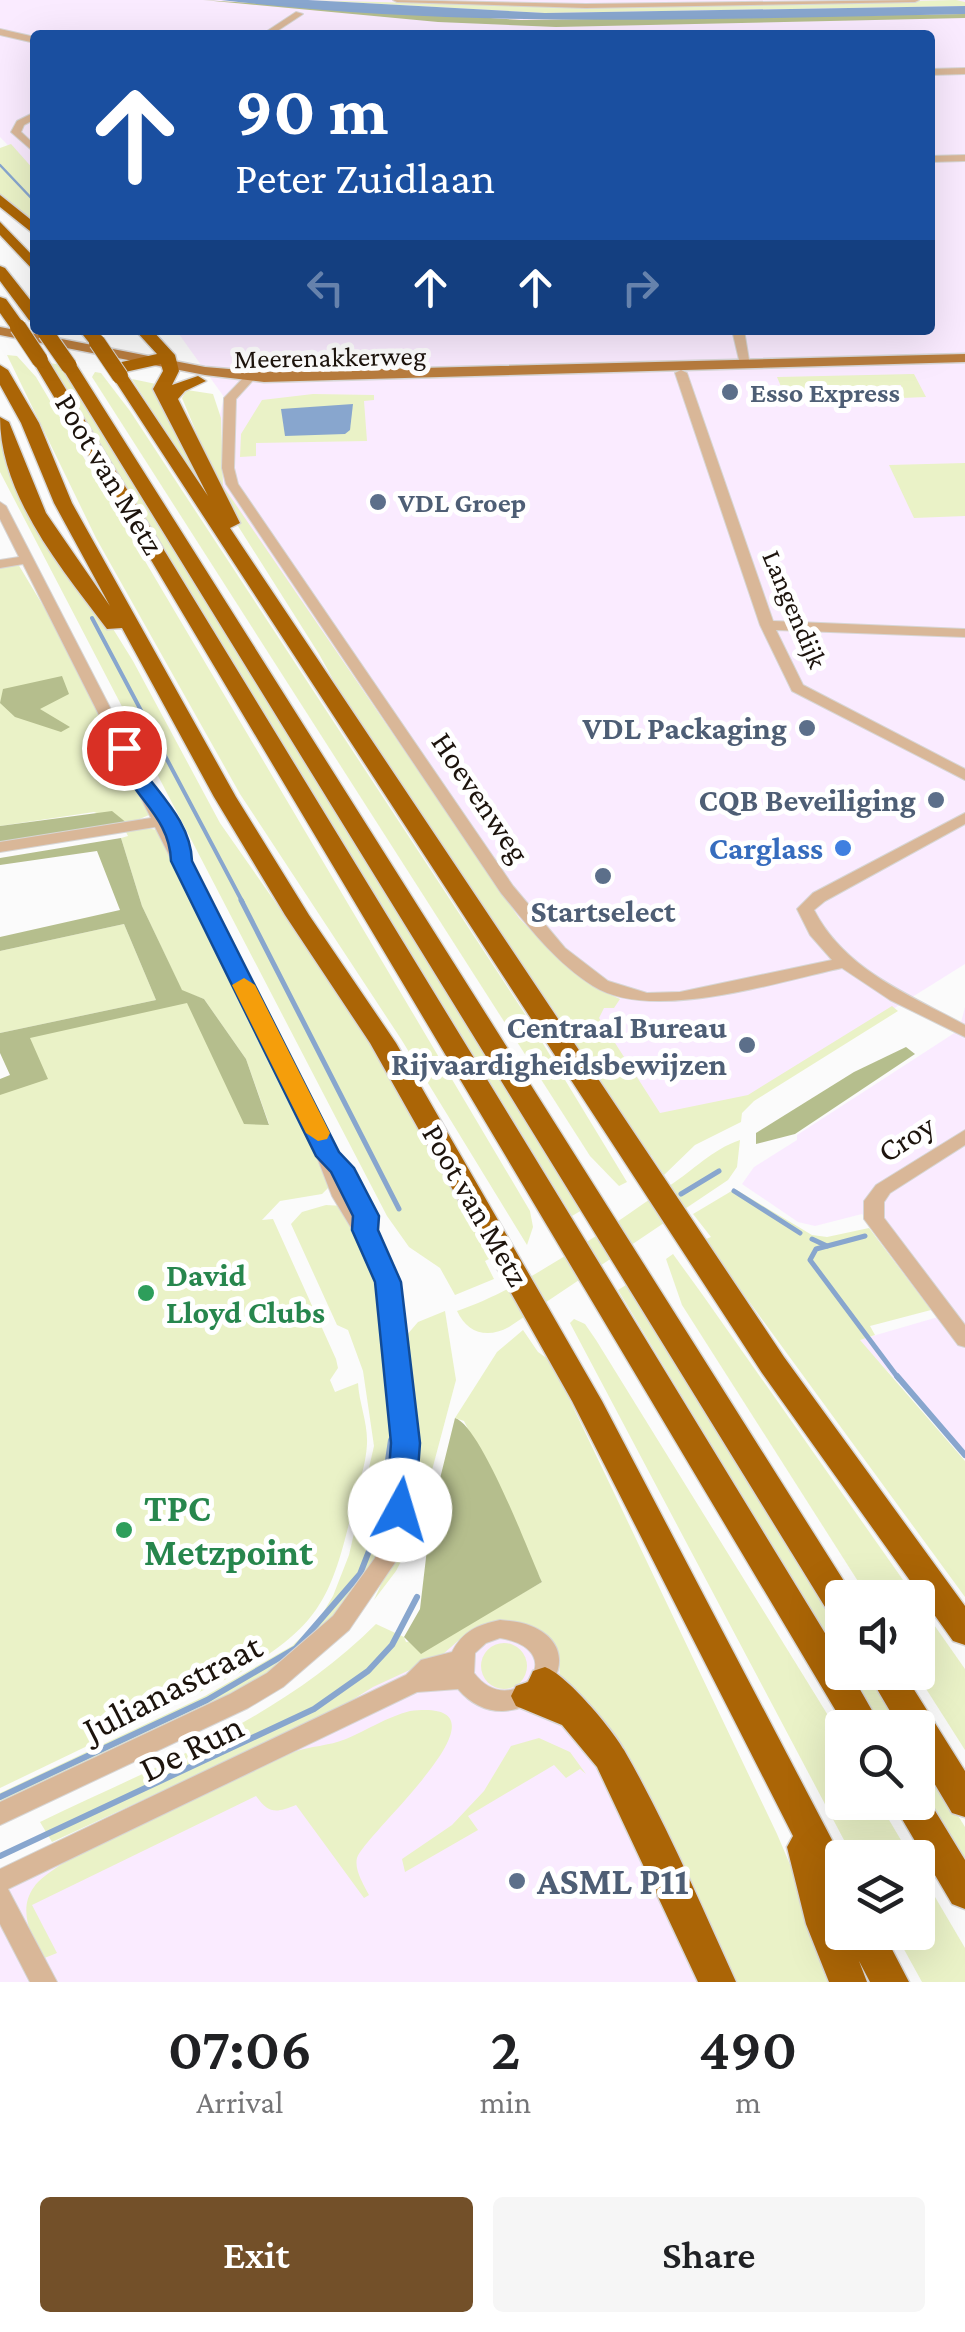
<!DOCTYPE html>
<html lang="en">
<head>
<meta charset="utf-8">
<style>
  :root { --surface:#fff; --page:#f6f6f6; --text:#202124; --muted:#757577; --accent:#735029 }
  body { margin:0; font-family:"Crimson Pro",serif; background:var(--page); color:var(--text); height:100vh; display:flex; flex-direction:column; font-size:38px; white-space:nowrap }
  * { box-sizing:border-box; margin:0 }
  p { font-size:32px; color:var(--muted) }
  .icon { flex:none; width:55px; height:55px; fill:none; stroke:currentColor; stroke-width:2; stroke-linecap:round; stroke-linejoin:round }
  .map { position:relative; height:1982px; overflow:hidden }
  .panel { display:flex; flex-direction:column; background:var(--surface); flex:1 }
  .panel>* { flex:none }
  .hud { position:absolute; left:30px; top:30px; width:905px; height:305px; border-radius:10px; box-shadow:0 10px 40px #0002; background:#1a4fa0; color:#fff; overflow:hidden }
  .controls { position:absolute; left:825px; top:1580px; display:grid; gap:20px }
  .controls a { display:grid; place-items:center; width:110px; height:110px; border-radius:10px; background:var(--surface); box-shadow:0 10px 40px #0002; font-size:50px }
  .pin { position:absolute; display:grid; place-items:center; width:85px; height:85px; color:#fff; margin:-42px; border:5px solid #fff; border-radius:50%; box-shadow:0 2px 10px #0007 }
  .me { position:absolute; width:110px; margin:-55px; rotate:6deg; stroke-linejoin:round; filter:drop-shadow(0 0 8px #0008) }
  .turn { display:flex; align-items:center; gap:35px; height:210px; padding:0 40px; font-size:45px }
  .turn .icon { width:130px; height:130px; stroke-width:2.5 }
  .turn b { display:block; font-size:70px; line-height:85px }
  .lanes { display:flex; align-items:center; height:95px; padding:0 40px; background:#0003; justify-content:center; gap:50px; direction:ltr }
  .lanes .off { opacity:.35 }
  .eta { display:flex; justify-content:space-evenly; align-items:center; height:170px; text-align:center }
  .eta b { font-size:60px; font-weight:600; line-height:70px }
  .primary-button { display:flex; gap:20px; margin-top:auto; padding:20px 40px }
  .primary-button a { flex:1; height:115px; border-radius:10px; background:var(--accent); color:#fff; font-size:40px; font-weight:600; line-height:115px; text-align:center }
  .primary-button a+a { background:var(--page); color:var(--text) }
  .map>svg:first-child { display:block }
</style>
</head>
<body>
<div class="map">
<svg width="965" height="1982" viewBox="0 0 965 1982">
  <rect width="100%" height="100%" fill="#fbfbfb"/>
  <g fill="#faebff">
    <polygon points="0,0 965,0 965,964 751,1098 659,1117 514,919 216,483 217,428 224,397 176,330 930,330 930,35 35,35 35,173 0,137"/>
    <polygon points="965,1007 965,1455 859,1340 938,1317 862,1214 815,1226 798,1222 742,1184 754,1167 797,1140 797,1135 959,1030"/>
    <polygon points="610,1553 794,1982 0,1982 0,1892"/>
  </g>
  <g fill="#eaf2c7">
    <polygon points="308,0 588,8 956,0 965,2 965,6 545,13"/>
    <polygon points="11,144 35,171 35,228 0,196 0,148"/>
    <polygon points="7,355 17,356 36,377 530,1211 533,1227 527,1245 401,1039 240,794 96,538"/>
    <polygon points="49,363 62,365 582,1210 572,1216"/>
    <polygon points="95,372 101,373 130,411 525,1014 627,1182 619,1186 590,1156 92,377"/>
    <polygon points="914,374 926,397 902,398 901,385 796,391 797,396 785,396 777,377"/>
    <polygon points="132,379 156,384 219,517"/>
    <path d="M187,390l26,4 8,24 2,68 296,432c30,31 61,63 101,81l-6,9h-10l-5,10 61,95 88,-18 144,-89 6,5 -144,90 -12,12 -1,9 -46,23 -31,30 -13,-20 -7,1 -71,-105 -19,-41 -81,-110 -122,-188 -32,-58 -88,-139 -49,-117z"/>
    <polygon points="313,394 374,395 374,400 364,401 367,441 256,443 256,456 240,457 241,434 262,400"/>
    <polygon points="0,435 15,471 133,661 220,823 375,1045 491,1258 485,1261 494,1279 455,1295 440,1268 409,1247 387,1216 0,472"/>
    <polygon points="965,463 965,516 914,518 889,465"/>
    <polygon points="18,564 48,614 149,815 128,824 94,812 0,826 0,568"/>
    <path d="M146,828l11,2 122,237 52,118 -9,9 -42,7 -18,19 11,-1 63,140 2,9 -8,12 5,12 23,-9c1,20 10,40 9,61 -1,22 -10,45 -15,67 -21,88 -33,115 -113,162l-239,115v-699l34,-15 -16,-40 174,-35 56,125h21l-23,-65 -42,-60 -22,-8 -40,-85 -21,-68 7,-2 -3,-6z"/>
    <polygon points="124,924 156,1000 0,1033 0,951"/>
    <path d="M740,1140l-3,27 -9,13 -219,147c-22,12 -42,6 -52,-16 66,-22 153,-84 212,-125 25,-16 42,-36 71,-46z"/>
    <polygon points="735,1189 812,1235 827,1237 869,1228 931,1310 870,1326 875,1335 860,1340 965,1461 965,1597 704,1240 711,1237 693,1214"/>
    <path d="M326,1205l17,1c36,70 43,119 49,196 4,49 4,104 -15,150 -40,97 -144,142 -233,184 -48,23 -96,45 -144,68v-11l205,-97 87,-50 26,-25 15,-25 16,-41 25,-109 -11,-75 -15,-41 -11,-5 -46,-101 11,-12z"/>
    <polygon points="673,1254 702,1294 915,1597 868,1597 682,1305 666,1259"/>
    <polygon points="626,1285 842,1630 842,1662 618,1290"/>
    <polygon points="445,1311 456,1380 415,1534 396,1571 374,1600 407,1527 406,1336 418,1322"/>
    <polygon points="574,1319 585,1324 596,1340 842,1738 842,1802 879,1803 911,1857 853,1857 570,1323"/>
    <path d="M523,1330l15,22 13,9 226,473 63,148h-111l-169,-300 -1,-22 -74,-35 -18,8 -25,22 -69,32 -42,26 -279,129 -12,-20c118,-57 242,-104 336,-198l28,13 2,5 43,-7 93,-53 -78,-161 -9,-3 42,-66z"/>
    <polygon points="918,1602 965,1669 965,1750 916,1673"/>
    <circle cx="504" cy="1666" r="23"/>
    <polygon points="849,1673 869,1673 903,1727 882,1727"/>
    <path d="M410,1711c116,-14 -45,122 -53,147 -3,12 7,27 12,37l-5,3 -68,-93c-20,8 -27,9 -40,-9l-224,109 25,48 -15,6c-10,-22 -25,-49 -8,-72 25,-35 211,-115 260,-135 16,-6 35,-6 52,-13 21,-9 41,-22 64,-28z"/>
    <polygon points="539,1738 570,1752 586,1774 580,1769 566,1778 554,1765 468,1816 478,1830 405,1872 402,1859 452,1825 484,1791 511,1746"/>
    <polygon points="918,1750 965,1827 965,1865 918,1787"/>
    <polygon points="918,1868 965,1948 965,1982 922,1982 895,1933 918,1932"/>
  </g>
  <g fill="#b5be8d">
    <polygon points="203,0 521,20 965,14 965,18 556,27 438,22"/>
    <polygon points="62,676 69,694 40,709 70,727 61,732 15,717 0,703 3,689"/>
    <polygon points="112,811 128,824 0,843 0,826"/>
    <polygon points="121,838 142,906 182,990 204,999 246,1059 269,1125 244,1124 187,1003 30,1038 48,1079 0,1095 0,1079 10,1075 0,1053 0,1033 156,1000 124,924 0,951 0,937 120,910 97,851 0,865 0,858"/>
    <polygon points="906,1047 915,1054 795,1134 756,1144 756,1133 854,1072"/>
    <path d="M455,1418c26,8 73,133 87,164l-121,72 -17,-17 16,-28 11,-94z"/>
  </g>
  <g fill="#88a6ce">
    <path d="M221,0h87l237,13 420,-7v8c-248,5 -497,15 -744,-14z"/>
    <polygon points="353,404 350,430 345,434 285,436 281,409"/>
  </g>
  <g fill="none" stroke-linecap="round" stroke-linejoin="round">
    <polyline stroke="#88a6ce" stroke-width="2.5" points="0,165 35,202"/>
    <polyline stroke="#88a6ce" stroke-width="4" points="92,618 243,903"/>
    <g stroke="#88a6ce" stroke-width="5">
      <polyline points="241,900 399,1209"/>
      <polyline points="734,1191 800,1233"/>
      <polyline points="681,1194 719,1171"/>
      <polyline points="865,1236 816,1249 810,1260 899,1379"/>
      <polyline points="812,1239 827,1246"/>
    </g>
    <g stroke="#88a6ce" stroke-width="6">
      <polyline points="897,1376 965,1455"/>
      <polyline points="0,1797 207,1700 296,1648 360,1574 378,1528 391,1440"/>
      <polyline points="0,1856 314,1709 368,1671 392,1645 417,1597"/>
    </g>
    <g stroke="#d7d6d5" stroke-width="2">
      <g id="minor">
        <polygon points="393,0 586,4 919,0 915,2 586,8 397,2"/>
        <polygon points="296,12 303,14 271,35 261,35"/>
        <polygon points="0,29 35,37 35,43 0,35"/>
        <polygon points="965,68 965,74 930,75 930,69"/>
        <polygon points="35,112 35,119 24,125 21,132 35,145 35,153 11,132 17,121"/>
        <polygon points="965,155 965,161 930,162 930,156"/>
        <polygon points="732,330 744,330 750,366 740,364"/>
        <polygon points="681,370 687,373 773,621 965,629 965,637 776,630 803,685 965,769 965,780 792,691 760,625 675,373"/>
        <path d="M247,374l10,2 -21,23 -2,69 4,16 275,402 52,62 43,33 39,12 33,-1 152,-32 -22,-25 -13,-26 16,-16 152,-80v11l-140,77 -11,9c31,60 94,84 151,115v12l-75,-37 -48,-32c-65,14 -191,55 -249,18 -38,-24 -64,-59 -92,-93l-275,-409 -4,-16 2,-70z"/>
        <polygon points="0,502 6,506 166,816 174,817 176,820 170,824 318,1113 352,1196 387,1254 403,1312 417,1467 408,1527 396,1561 349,1630 283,1687 248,1708 0,1825 0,1802 230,1694 267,1673 333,1616 375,1558 386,1527 395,1467 383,1312 367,1254 332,1196 300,1113 155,827 0,852 0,842 151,818 23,564 0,568 0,560 19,557 0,519"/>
        <polygon points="965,1130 965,1145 890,1193 884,1202 884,1218 965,1325 965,1347 958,1345 864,1219 864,1201 876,1185"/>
        <path d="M500,1620c10,1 22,2 31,6 75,31 -18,128 -73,63l-41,3 -409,197 49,93h-27l-30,-58v-55l406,-194 15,-15 31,-8c11,-21 25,-27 48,-32zM500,1638c76,13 11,85 -26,35l1,-20 11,-10z"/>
      </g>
    </g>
    <g stroke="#d7d6d5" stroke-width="3">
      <polygon id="major" points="0,327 205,367 264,372 965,354 965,362 264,382 205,375 0,335"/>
    </g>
    <g stroke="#d7d6d5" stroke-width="3">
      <g id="highway">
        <polygon points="0,195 35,223 35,235 0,207"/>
        <polygon points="0,222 35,258 35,272 0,235"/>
        <polygon points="0,266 5,268 35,306 35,322 29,320 0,281"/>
        <polygon points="0,297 6,299 26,327 24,330 12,330 0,313"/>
        <polygon points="79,330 96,330 105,342 91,345"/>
        <path d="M135,330h17l23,25 4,16 -7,14 26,-9 8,5 -21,10 -7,8 62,124 -10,5 554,829 181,249v39l-12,-4 -191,-268 -650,-997 4,-4 -5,-4 2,-4 44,-10zM161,364l2,7 -10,18 55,107 -83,-124z"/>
        <polygon points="40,355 48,360 842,1661 842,1672 850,1672 882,1728 846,1728 32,360"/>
        <polygon points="63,362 77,366 854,1597 842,1598 842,1619 830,1615 61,366"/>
        <path d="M0,365l8,5 31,53 33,80 164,294 73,118 87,128 206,358 240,458v73h41l26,50h-39l-11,-21 8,21h-38l-23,-58 -19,-77 6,-11 -221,-435 -202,-358 -85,-128 -71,-118 -92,-169 -15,1c-45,-60 -107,-133 -107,-212l9,5 37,91 64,93 -56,-103 -33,-80 -21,-38z"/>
        <path d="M545,1667c22,8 67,62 79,83 41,71 78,157 112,232h-38l-101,-215 -35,-42 -46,-19 -5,-10 5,-10 12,-4 5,-11z"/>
        <polygon points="867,1672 903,1672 965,1771 965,1817 952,1813 918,1756 918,1728 900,1728"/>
        <polygon points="918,1789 923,1791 965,1860 965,1909 952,1904 892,1802 918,1802"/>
      </g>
    </g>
    <use href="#minor" fill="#d9b798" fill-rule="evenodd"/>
    <use href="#major" fill="#b87c3e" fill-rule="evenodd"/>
    <use href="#highway" fill="#ab6506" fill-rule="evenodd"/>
    <g stroke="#d7d6d5" stroke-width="18" stroke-linecap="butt">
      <g id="highway-bridge">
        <polyline points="18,327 40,360"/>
        <polyline points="46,333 69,366"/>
        <polyline points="97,342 120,376"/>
      </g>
    </g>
    <use href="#highway-bridge" stroke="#ab6506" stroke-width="16"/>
  </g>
  <path fill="#1a73e8" stroke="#114b97" stroke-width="2.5" d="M124,743l7,1c7,12 12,27 20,37 18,23 40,48 41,80l147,291 15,16 25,48 -1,14 23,52 19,161 -5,67 -4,8 -11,3 -10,-3 -4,-8 5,-67 -16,-161 -23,-52 1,-14 -22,-44 -15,-16 -145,-295c-1,-34 -22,-52 -39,-77 -7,-11 -12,-24 -18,-36z"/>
  <polygon fill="#f59e0b" points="244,978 255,985 330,1133 327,1139 318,1141 306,1133 232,985"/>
  <g fill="#5c6f8a" stroke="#fff" stroke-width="4">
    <circle cx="730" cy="392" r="10"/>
    <circle cx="378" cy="502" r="10"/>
    <circle cx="807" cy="728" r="10"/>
    <circle cx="936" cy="800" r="10"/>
    <circle cx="603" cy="876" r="10"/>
    <circle cx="747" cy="1045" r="10"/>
    <circle cx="517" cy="1881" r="10"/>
  </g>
  <circle fill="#3f7fe0" stroke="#fff" stroke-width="4" cx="843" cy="848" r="10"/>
  <g fill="#2e9e5b" stroke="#fff" stroke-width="4">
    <circle cx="146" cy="1293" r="10"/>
    <circle cx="124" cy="1530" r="10"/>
  </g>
  <g text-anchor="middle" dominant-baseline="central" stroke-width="10" stroke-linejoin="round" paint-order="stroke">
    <g font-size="28" fill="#1d140d" stroke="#fff">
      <text transform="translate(330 357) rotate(-1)">Meerenakkerweg</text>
      <text transform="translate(795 609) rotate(67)">Langendijk</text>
    </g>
    <g font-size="28" font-weight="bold" fill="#4e5e75" stroke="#fff" text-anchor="start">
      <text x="750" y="392">Esso Express</text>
      <text x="398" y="502">VDL Groep</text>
    </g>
    <g font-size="32" fill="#1d140d" stroke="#fff">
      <text transform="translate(110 474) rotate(59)">Poot van Metz</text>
      <text transform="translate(481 797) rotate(56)">Hoevenweg</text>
      <text transform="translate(906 1138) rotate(-33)">Croy</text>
      <text transform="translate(476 1205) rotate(60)">Poot van Metz</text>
    </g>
    <g font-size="32" font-weight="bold" fill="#4e5e75" stroke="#fff" text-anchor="end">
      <text x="787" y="728">VDL Packaging</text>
      <text x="916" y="800">CQB Beveiliging</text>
      <text x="603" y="911" text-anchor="middle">Startselect</text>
      <text x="727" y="1027">Centraal Bureau<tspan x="727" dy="37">Rijvaardigheidsbewijzen</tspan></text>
    </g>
    <g font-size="32" font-weight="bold" fill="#366cbe" stroke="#fff" text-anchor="end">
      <text x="823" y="848">Carglass</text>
    </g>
    <g font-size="32" font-weight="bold" fill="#27864d" stroke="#fff" text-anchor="start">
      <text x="166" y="1275">David<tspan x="166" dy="37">Lloyd Clubs</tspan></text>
    </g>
    <g font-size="38" font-weight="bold" fill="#27864d" stroke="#fff" text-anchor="start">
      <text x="144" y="1508">TPC<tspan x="144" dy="44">Metzpoint</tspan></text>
    </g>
    <g font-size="38" fill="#1d140d" stroke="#fff">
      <text transform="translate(172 1687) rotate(-27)">Julianastraat</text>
      <text transform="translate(191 1747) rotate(-26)">De Run</text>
    </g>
    <g font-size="38" font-weight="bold" fill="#4e5e75" stroke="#fff" text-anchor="start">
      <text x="537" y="1881">ASML P11</text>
    </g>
  </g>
</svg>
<div class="controls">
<a><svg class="icon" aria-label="sound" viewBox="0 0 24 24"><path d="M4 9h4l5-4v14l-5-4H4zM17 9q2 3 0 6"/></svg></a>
<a><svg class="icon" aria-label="search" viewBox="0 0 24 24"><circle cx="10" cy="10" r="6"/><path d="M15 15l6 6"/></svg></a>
<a><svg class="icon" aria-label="layers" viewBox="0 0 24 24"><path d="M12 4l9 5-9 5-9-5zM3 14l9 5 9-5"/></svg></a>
</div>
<div class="pin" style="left:124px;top:748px;background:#d93025"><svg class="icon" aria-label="arrive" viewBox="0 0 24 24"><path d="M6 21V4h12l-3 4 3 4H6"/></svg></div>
<svg class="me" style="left:400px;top:1510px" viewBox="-20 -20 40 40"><circle r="19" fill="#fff"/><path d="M0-13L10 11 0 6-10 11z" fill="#1a73e8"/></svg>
<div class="hud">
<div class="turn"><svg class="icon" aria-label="ahead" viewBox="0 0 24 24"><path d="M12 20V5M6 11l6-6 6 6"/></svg><div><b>90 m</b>Peter Zuidlaan</div></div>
<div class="lanes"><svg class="icon off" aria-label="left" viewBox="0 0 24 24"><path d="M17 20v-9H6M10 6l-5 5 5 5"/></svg><svg class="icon" aria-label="ahead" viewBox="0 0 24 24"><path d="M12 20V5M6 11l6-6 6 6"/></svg><svg class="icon" aria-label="ahead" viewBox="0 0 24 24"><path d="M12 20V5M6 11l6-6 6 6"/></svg><svg class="icon off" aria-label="right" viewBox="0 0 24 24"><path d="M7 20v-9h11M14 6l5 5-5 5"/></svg></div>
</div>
</div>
<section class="panel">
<div class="eta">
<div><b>07:06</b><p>Arrival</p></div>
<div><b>2</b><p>min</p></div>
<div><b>490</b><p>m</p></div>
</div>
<div class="primary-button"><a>Exit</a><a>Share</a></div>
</section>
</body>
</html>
